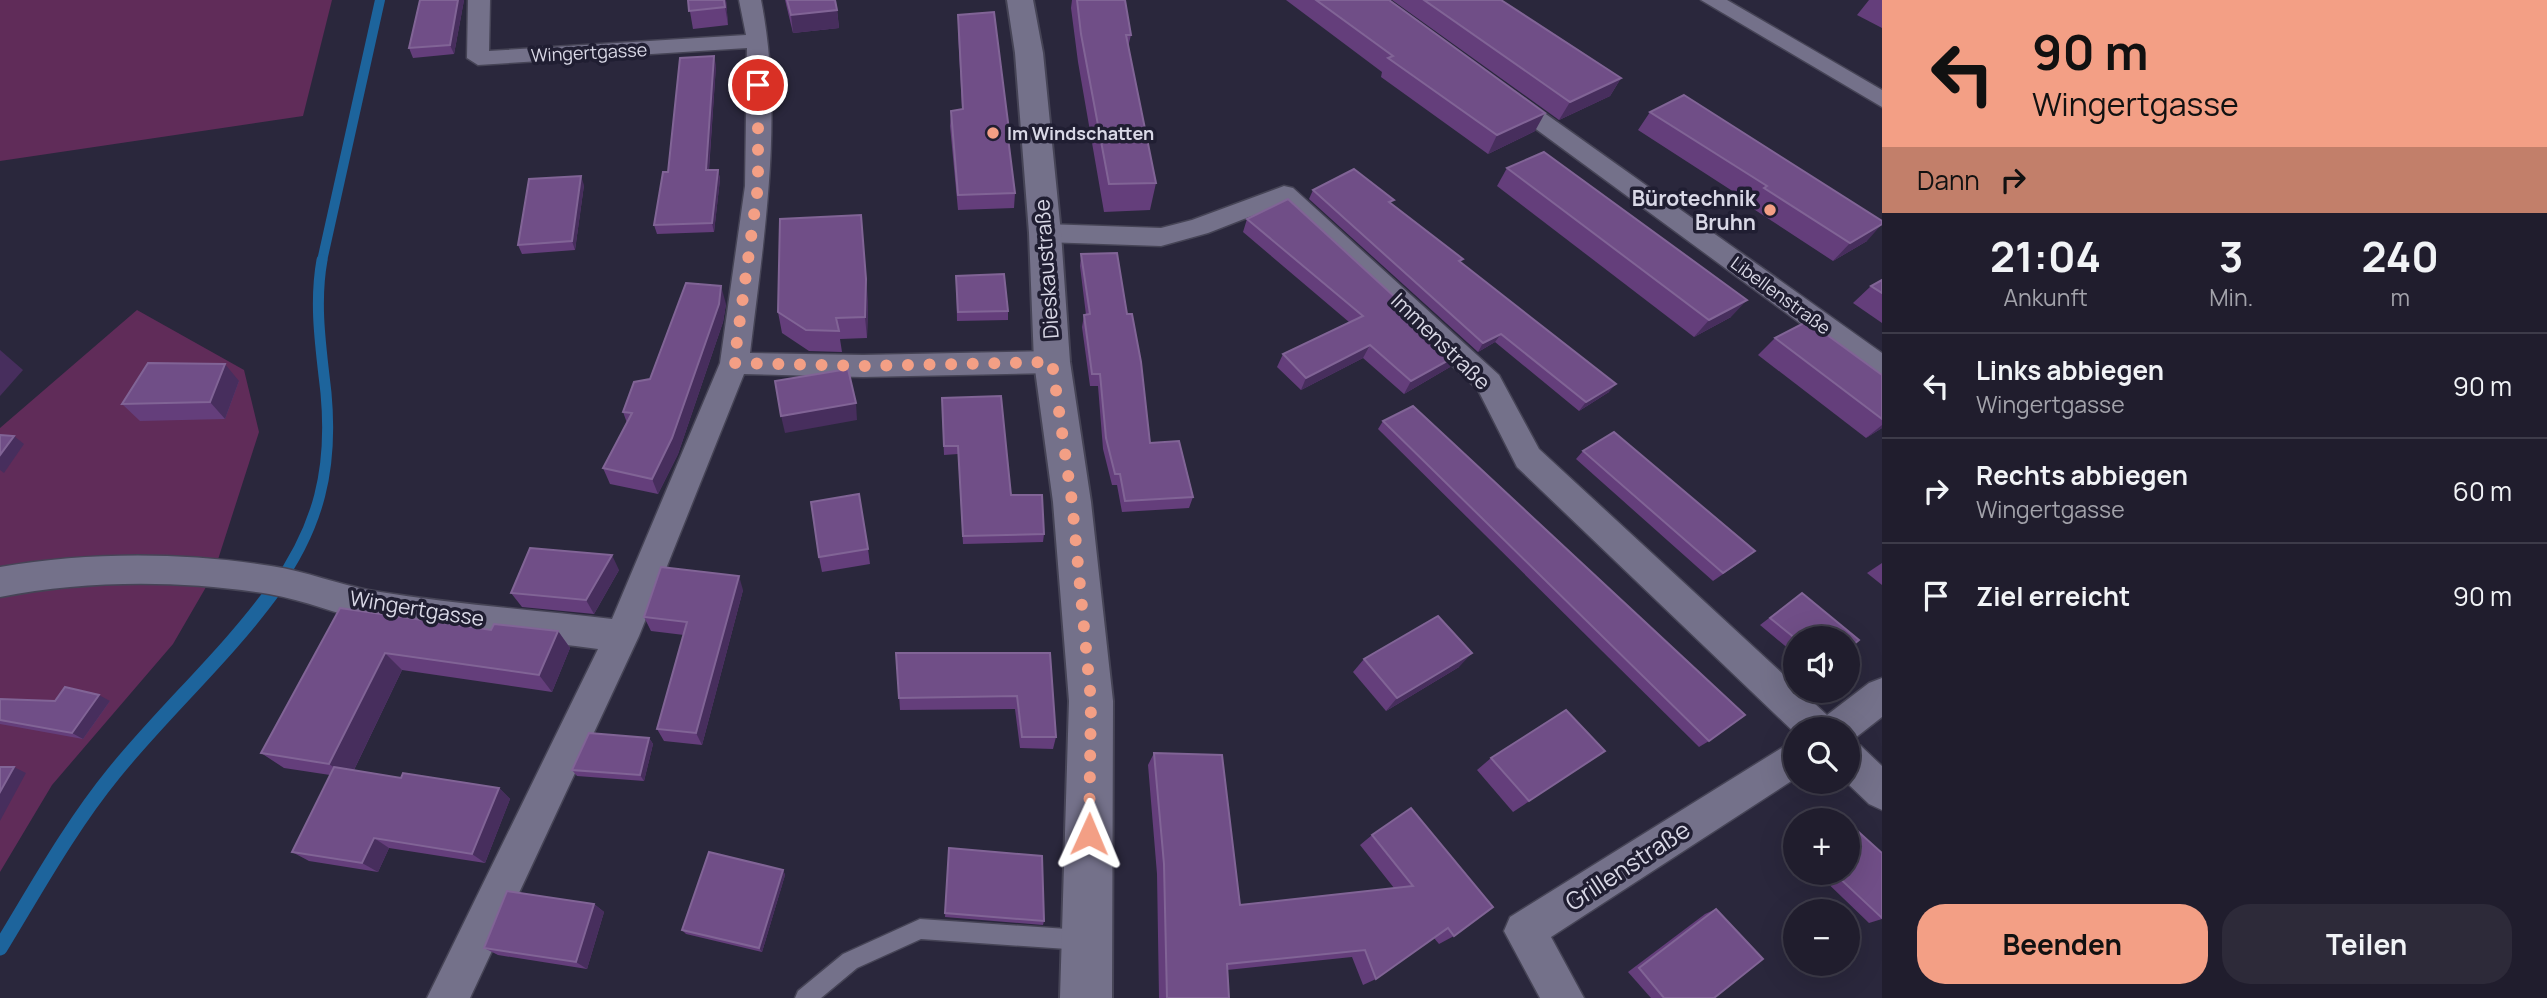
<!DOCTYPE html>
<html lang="de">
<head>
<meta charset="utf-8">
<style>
  :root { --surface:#201d2d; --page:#2d2a39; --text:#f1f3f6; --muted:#a2a2aa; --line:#3d3b49; --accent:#f39f85 }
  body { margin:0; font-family:Manrope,sans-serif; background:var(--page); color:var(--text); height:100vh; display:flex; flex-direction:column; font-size:26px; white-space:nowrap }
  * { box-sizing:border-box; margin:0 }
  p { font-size:23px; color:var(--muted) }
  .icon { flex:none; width:38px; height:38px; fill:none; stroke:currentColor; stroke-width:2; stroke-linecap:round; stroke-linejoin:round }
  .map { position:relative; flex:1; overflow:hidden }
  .panel { display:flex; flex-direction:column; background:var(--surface); width:665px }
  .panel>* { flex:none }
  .banner { background:#f39f85; color:#111; overflow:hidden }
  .tools { position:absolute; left:1783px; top:626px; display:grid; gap:14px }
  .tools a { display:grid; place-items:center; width:77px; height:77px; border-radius:50%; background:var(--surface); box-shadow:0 7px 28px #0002,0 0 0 2px var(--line); font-size:35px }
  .pin { position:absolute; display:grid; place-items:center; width:60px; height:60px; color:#fff; margin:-30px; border:4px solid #fff; border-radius:50%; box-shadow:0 2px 7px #0007 }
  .me { position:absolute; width:77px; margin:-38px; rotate:1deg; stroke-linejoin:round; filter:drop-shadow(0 0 5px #0008) }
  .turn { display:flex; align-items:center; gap:24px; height:147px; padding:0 35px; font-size:32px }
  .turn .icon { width:91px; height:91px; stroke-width:2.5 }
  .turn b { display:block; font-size:49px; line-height:60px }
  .then { display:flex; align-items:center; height:66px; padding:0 35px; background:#0003; gap:14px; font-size:26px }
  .eta { display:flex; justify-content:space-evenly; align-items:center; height:119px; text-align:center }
  .eta b { font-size:42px; font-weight:700; line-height:49px }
  .primary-button { display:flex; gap:14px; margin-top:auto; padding:14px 35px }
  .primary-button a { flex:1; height:80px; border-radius:28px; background:var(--accent); color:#111; font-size:28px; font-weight:700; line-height:80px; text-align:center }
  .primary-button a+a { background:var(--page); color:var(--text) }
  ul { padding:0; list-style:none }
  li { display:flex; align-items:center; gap:21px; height:105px; padding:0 35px; border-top:2px solid var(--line) }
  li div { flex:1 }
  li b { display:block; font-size:26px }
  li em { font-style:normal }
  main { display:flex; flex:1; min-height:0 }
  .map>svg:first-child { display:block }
</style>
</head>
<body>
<main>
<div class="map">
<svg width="1882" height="998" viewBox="0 0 1882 998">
  <rect width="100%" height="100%" fill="#2a273c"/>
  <g fill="#602c59">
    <polygon points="0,0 332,0 303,116 0,161"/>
    <polygon points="137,310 244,370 259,432 213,575 173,644 52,785 0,872 0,428"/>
  </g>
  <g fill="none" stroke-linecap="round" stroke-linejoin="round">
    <polyline stroke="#1d649c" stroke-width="10" points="322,261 380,0"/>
    <path stroke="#1d649c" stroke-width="11" d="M275,588c44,-62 58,-119 51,-195 -5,-45 -12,-89 -4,-133"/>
    <path stroke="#1d649c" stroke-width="15" d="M0,948c36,-59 70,-121 114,-175 52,-64 114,-119 162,-186"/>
    <g stroke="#464456" stroke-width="3">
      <polygon id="lane" points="920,919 1082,930 1089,933 1092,940 1089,947 1082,950 921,939 857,968 821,998 795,998 798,991 843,954"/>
    </g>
    <g stroke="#464456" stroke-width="3">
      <g id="street">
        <path d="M468,0h22l-1,51 257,-16 -7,-35h22c23,116 3,236 -11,353l113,2 189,-4 10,3 4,8 -4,8 -10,3 -189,4 -119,-3 -105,262 -169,362h-43l171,-349c-75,-10 -151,-15 -226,-28 -35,-6 -67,-21 -103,-27 -88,-14 -181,-14 -269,3v-30c88,-15 182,-15 271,-1 35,5 68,19 103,25 79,13 159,19 238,28l108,-256 25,-177 2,-138 -269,17 -11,-7z"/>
        <polygon points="1701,0 1727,0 1882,90 1882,107"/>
        <polygon points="1507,90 1515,92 1882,353 1882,379 1872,376 1499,102 1495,97 1499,92"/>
        <polygon points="1284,186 1293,188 1499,375 1539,449 1796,686 1796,691 1801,691 1827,715 1869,683 1882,678 1882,717 1850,742 1861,746 1882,766 1882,810 1869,804 1846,782 1848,730 1796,730 1796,734 1517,467 1478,390 1280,205 1208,233 1161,246 1045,242 1036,239 1032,233 1036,227 1045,224 1161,228 1192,220"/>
        <polygon points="1796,739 1796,778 1551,937 1584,998 1540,998 1504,931 1510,917"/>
      </g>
    </g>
    <g stroke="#464456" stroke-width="4">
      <polygon id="secondary" points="1007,0 1033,0 1043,53 1061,233 1070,362 1091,502 1113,701 1112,998 1060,998 1069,701 1053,502 1034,362 1029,233 1015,53"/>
    </g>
    <use href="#lane" fill="#74718a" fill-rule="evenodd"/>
    <use href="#street" fill="#74718a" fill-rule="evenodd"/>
    <use href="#secondary" fill="#74718a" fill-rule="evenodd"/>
  </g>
  <g fill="#643e7b">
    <polygon points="420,0 464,0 454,54 413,58 409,48"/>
    <polygon points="688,0 726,0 728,25 693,29"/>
    <polygon points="785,0 835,0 837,10 839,28 793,33"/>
    <polygon points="1072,0 1125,0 1131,35 1128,47 1156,183 1150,210 1104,212 1078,62 1071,8"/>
    <polygon points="1286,0 1389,0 1535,131 1488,154 1381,77 1382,72"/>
    <polygon points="1392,0 1501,0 1621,78 1610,96 1559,120"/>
    <polygon points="1869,0 1882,0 1882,28 1857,15"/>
    <polygon points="958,15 1009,130 1008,143 1015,193 1014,208 958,210 950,126 951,111 962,109 958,31"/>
    <polygon points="716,65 709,170 718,170 720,179 714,232 657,234 654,225 668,172"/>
    <polygon points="1650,112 1867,241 1833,261 1749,206 1751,203 1638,130"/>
    <polygon points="1507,168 1731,317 1694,337 1497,186"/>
    <polygon points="584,185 575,250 522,254 518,245"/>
    <polygon points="1313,190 1392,204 1461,262 1609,392 1579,411 1495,342 1478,352 1309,199"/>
    <polygon points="1247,219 1450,367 1404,394 1363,358 1301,390 1277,367 1283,354 1349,322 1243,232"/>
    <polygon points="1081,254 1150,443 1193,497 1189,508 1122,512 1117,485 1112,485 1103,449 1098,386 1090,386 1082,327 1084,315 1086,315 1080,266"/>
    <polygon points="956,276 1008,311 1008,320 957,321"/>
    <polygon points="1882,280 1882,323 1853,303 1871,286"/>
    <polygon points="868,301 867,338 840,339 842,352 809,351 782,333 778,312"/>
    <polygon points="726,304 723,322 678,454 658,494 610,484 603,468 627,423 623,412 650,379"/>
    <polygon points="1775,338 1882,375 1882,428 1866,438 1758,355"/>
    <polygon points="239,381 225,419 140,421 122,404"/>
    <polygon points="942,407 1044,534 1043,542 963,544 958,454 944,455"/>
    <polygon points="1383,421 1709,741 1699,747 1378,429"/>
    <polygon points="1583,451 1745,559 1713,581 1576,459"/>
    <polygon points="868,549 870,564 822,572 819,557"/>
    <polygon points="1882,563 1882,585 1867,573"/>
    <polygon points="619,570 594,614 522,607 511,593"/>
    <polygon points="743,590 702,745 664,741 657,729 684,635 651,631 644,617"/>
    <polygon points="1802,593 1796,639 1796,655 1760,625"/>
    <polygon points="340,608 491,630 558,631 570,648 552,692 402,670 354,770 401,778 499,788 510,799 485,863 389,848 378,872 309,861 292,852 330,775 284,768 261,753"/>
    <polygon points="896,653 1050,653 1056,737 1053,749 1020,748 1015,709 900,710"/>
    <polygon points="1364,659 1459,667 1386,711 1353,672"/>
    <polygon points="0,699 55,701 110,701 83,739 0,724"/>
    <polygon points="649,738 653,744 644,781 577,776 572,770"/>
    <polygon points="1605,751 1513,812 1477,770 1491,758"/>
    <polygon points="1154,753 1240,905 1394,888 1360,845 1372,835 1454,936 1439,944 1434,938 1376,979 1363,985 1352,957 1227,970 1229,998 1159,998 1157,874 1148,765"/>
    <polygon points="1852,826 1882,853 1882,919 1869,923 1817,873 1848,873 1848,827"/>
    <polygon points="949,848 1044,921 1043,925 945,917"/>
    <polygon points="783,870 785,875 762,952 686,934 682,930"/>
    <polygon points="594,904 604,912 587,969 498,955 484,948"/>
    <polygon points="1716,909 1714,998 1651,998 1628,972 1705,914"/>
  </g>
  <g fill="#472e5d">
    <polygon points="458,0 464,0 454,54 450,45"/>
    <polygon points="724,0 726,0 728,25 725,7"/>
    <polygon points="837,10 839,28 793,33 791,15"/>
    <polygon points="714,56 716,65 708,180 706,170"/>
    <polygon points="1621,78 1610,96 1559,120 1570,102"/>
    <polygon points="1545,113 1535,131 1488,154 1497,135"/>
    <polygon points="718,170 720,179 714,232 712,223"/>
    <polygon points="581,176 584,185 575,250 572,241"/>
    <polygon points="861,215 868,301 867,338 865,317"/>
    <polygon points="1882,224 1867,241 1833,261 1850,243"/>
    <polygon points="721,286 726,304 723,322 678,454 658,494 652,479"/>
    <polygon points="1747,300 1731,317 1694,337 1709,320"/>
    <polygon points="1501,334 1495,342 1478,352 1483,343"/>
    <polygon points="1370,345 1363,358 1301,390 1306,378"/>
    <polygon points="0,350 23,370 0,396"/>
    <polygon points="1458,355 1450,367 1404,394 1411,381"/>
    <polygon points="225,364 239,381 225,419 210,402"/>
    <polygon points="1616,384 1609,392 1579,411 1586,402"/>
    <polygon points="856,403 857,420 785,433 781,416"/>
    <polygon points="1882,425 1882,428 1866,438"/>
    <polygon points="14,436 24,444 4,473 0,470 0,455"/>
    <polygon points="612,555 619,570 594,614 586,600"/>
    <polygon points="739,576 743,590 702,745 696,733"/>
    <polygon points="558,631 570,648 552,692 539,675"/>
    <polygon points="385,653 402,670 350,778 329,764"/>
    <polygon points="1472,653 1459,667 1386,711 1397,698"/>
    <polygon points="99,695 110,701 83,739 72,733"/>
    <polygon points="649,738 653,744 644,781 640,775"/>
    <polygon points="14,767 26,773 0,821 0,792"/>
    <polygon points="499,788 510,799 485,863 472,854"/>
    <polygon points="374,838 389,848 378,872 362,863"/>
    <polygon points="783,870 785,875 762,952 759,948"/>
    <polygon points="594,904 604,912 587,969 576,962"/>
  </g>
  <g fill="#704e87" stroke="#816496" stroke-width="2">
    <polygon points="420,0 458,0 450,45 409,48"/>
    <polygon points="688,0 724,0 725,7 689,11"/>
    <polygon points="787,0 835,0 837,10 791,15"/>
    <polygon points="1077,0 1125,0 1131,35 1126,35 1156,183 1109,184 1081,34"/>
    <polygon points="1316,0 1389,0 1545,113 1497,135 1388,58 1393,56"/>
    <polygon points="1424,0 1501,0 1621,78 1570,102"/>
    <polygon points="994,12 1009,130 1007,130 1015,193 958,195 951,111 963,109 958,15"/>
    <polygon points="714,56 706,170 718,170 712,223 654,225 663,172 668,172 680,58"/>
    <polygon points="1684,95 1882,221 1882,224 1850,243 1764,188 1767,186 1650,112"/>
    <polygon points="1544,152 1747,300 1709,320 1507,168"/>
    <polygon points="1354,169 1394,200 1389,202 1463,259 1459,261 1616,384 1586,402 1501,334 1483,343 1313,190"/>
    <polygon points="581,176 572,241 518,245 529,179"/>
    <polygon points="1288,199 1458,355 1411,381 1370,345 1306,378 1283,354 1363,316 1247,219"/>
    <polygon points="861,215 866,279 865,317 836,318 839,331 806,330 778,312 780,219"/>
    <polygon points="1117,253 1127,314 1132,314 1141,362 1150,443 1179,441 1193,497 1125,501 1120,474 1115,474 1106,438 1100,374 1092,374 1084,315 1090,314 1081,254"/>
    <polygon points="1004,274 1008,311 958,312 956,276"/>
    <polygon points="1882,280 1882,293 1871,286"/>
    <polygon points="686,283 721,286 719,304 672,438 652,479 603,468 632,413 623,412 634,382 650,379"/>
    <polygon points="1808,321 1882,375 1882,419 1775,338"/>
    <polygon points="148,363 225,364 210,402 122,404"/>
    <polygon points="848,369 856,403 781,416 775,381"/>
    <polygon points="1001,396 1011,495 1042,495 1044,534 963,536 958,446 944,446 942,398"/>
    <polygon points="1413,406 1745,715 1709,741 1383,421"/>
    <polygon points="1614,432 1755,551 1723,573 1583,451"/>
    <polygon points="0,435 14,436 0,455"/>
    <polygon points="859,494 868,549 819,557 811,502"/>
    <polygon points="530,548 612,555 586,600 511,593"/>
    <polygon points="661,567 739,576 696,733 657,729 687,622 644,617"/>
    <polygon points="1802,593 1859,640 1848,649 1848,639 1796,639 1770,618"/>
    <polygon points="340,608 491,630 494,624 558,631 539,675 385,653 329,764 261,753"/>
    <polygon points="1438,616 1472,653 1397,698 1364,659"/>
    <polygon points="896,653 1050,653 1056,737 1022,737 1017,696 899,698"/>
    <polygon points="65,687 99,695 72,733 0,720 0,699 55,701"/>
    <polygon points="1566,710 1605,751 1529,801 1491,758"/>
    <polygon points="589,733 649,738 640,775 572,770"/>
    <polygon points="1154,753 1222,755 1240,905 1413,886 1372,835 1411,808 1493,907 1454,936 1448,928 1376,979 1365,950 1227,964 1229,998 1167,998 1164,864"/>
    <polygon points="0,767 14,767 0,792"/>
    <polygon points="334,767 401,778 403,773 499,788 472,854 374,838 362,863 292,852"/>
    <polygon points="1852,826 1882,853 1882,918 1834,873 1848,873 1848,829"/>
    <polygon points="949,848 1042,856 1044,921 945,913"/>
    <polygon points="709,852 783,870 759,948 682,930"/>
    <polygon points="507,891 594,904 576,962 484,948"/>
    <polygon points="1716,909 1763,959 1714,998 1664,998 1639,968"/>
  </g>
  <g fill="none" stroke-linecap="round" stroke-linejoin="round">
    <polyline stroke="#f39f85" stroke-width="12" stroke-dasharray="0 21.6" points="758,85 758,186 734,363 863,366 1052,362 1072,502 1091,701 1089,834"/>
  </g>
  <g fill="#f39f85" stroke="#201e32" stroke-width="2.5">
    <circle cx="993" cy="133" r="7"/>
    <circle cx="1770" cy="210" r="7"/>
  </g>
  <g text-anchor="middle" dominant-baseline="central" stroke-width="7" stroke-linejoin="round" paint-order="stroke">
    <g font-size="18" fill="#d9d8e6" stroke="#201e32">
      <text transform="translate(589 52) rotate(-3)">Wingertgasse</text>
      <text transform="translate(1781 295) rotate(36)">Libellenstraße</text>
    </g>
    <g font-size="18" font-weight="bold" fill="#d9d8e6" stroke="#201e32" text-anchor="start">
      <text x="1007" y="133">Im Windschatten</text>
    </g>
    <g font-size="21" font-weight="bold" fill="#d9d8e6" stroke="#201e32" text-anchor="end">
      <text x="1756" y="198">Bürotechnik<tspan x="1756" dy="24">Bruhn</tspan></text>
    </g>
    <g font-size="21" fill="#d9d8e6" stroke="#201e32">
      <text transform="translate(1046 269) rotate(-94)">Dieskaustraße</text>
      <text transform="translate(1441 341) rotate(44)">Immenstraße</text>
      <text transform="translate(417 608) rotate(9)">Wingertgasse</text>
    </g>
    <g font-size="24" fill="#d9d8e6" stroke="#201e32">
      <text transform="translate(1627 865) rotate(-33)">Grillenstraße</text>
    </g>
  </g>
</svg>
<div class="tools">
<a><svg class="icon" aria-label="sound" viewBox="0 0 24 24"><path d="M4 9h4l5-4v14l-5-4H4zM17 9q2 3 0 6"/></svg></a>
<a><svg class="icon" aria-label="search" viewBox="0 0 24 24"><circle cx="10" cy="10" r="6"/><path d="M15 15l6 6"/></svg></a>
<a>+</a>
<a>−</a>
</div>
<div class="pin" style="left:758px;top:85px;background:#d93025"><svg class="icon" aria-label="arrive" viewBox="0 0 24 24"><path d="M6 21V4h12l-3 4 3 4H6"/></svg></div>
<svg class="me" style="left:1089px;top:834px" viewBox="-20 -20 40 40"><path d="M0-17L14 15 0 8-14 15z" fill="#f39f85" stroke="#fff" stroke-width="4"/></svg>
</div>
<section class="panel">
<div class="banner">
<div class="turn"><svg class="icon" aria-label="left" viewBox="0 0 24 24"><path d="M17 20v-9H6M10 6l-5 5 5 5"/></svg><div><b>90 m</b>Wingertgasse</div></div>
<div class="then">Dann<svg class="icon" aria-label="right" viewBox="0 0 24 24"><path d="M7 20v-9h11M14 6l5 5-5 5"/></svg></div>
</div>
<div class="eta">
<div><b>21:04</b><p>Ankunft</p></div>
<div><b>3</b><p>Min.</p></div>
<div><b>240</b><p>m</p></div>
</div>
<ul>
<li><svg class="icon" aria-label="left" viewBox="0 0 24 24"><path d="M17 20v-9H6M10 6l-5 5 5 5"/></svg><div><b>Links abbiegen</b><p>Wingertgasse</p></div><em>90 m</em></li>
<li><svg class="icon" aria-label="right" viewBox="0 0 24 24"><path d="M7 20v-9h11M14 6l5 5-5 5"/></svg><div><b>Rechts abbiegen</b><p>Wingertgasse</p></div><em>60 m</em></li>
<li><svg class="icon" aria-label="arrive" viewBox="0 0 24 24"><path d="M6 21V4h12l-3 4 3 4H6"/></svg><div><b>Ziel erreicht</b></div><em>90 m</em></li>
</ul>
<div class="primary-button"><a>Beenden</a><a>Teilen</a></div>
</section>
</main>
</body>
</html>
